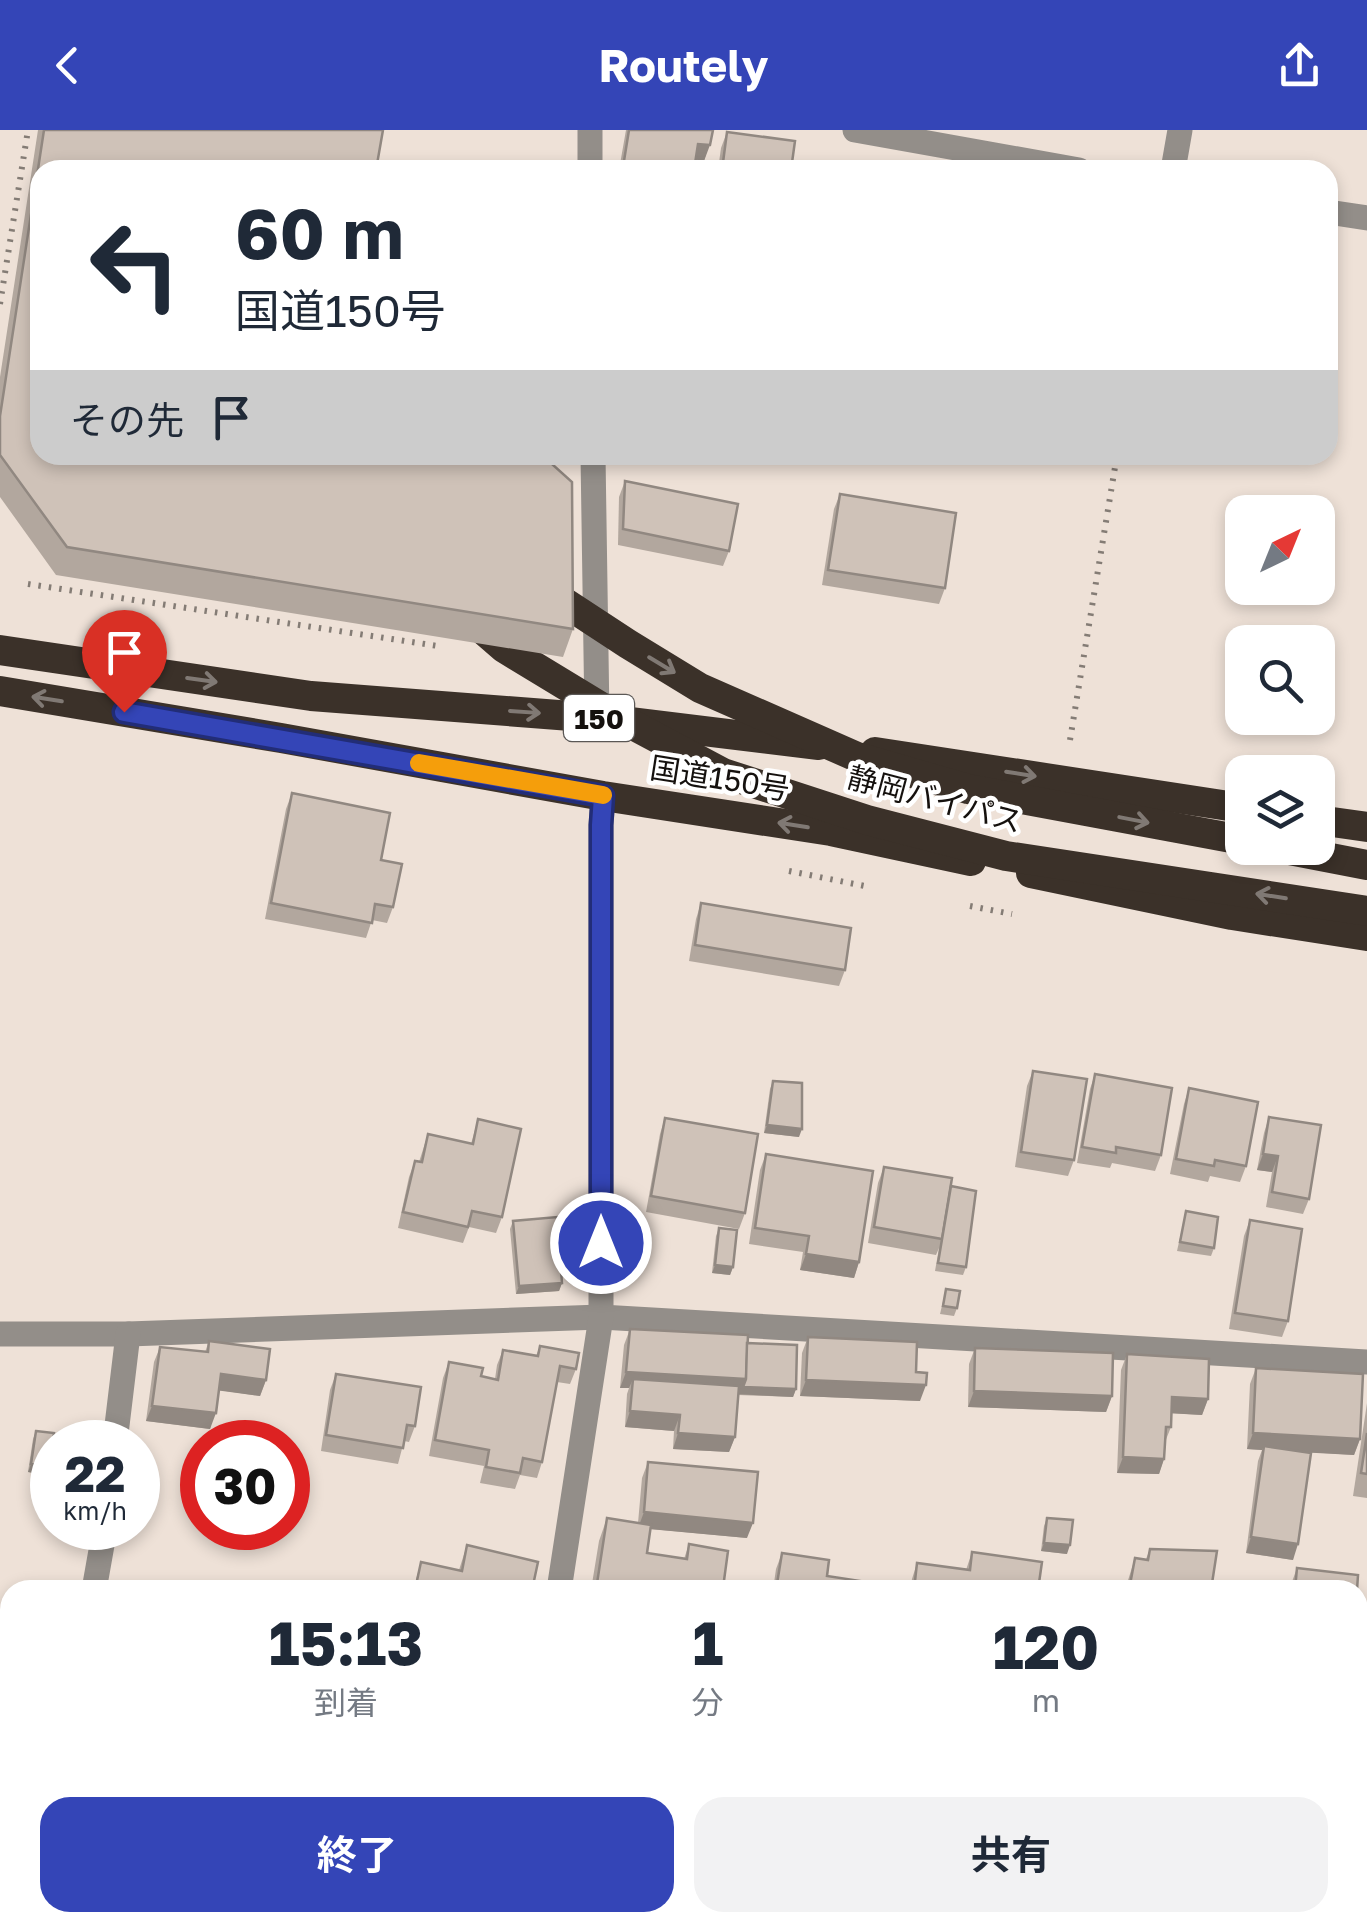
<!DOCTYPE html>
<html lang="ja">
<head>
<meta charset="utf-8">
<style>
  :root { --surface:#fff; --page:#f2f2f3; --text:#1f2937; --muted:#747a83; --accent:#3445b7 }
  body { margin:0; font-family:"Golos Text","Noto Sans JP",sans-serif; background:var(--page); color:var(--text); height:100vh; display:flex; flex-direction:column; font-size:38px; white-space:nowrap }
  * { box-sizing:border-box; margin:0 }
  p { font-size:32px; color:var(--muted) }
  .icon { flex:none; width:55px; height:55px; fill:none; stroke:currentColor; stroke-width:2; stroke-linecap:round; stroke-linejoin:round }
  .map { position:relative; flex:1; overflow:hidden }
  .panel { position:absolute; left:0px; top:1450px; width:1368px; height:352px; display:flex; flex-direction:column; background:var(--surface); border-radius:30px 30px 0 0; box-shadow:0 5px 15px #0003 }
  .panel>* { flex:none }
  .hud { position:absolute; left:30px; top:30px; width:1308px; height:305px; border-radius:30px; box-shadow:0 5px 15px #0003; background:#fff; color:var(--text); overflow:hidden }
  .needle { width:65px; rotate:43deg }
  .tools { position:absolute; left:1225px; top:365px; display:grid; gap:20px }
  .tools a { display:grid; place-items:center; width:110px; height:110px; border-radius:20px; background:var(--surface); box-shadow:0 5px 15px #0003; font-size:50px }
  .speed { position:absolute; left:30px; top:1290px; display:flex; gap:20px; font-size:50px; font-weight:700; text-align:center }
  .speed>* { display:grid; place-content:center; width:130px; height:130px; border-radius:50%; background:var(--surface); box-shadow:0 5px 15px #0003; line-height:1 }
  .speed small { font-size:25px; font-weight:400 }
  .speed .limit { border:15px solid #d22; background:#fff; color:#111 }
  .pin { position:absolute; display:grid; place-items:center; width:85px; height:85px; color:#fff; margin:-102px -42px; border-radius:50% 50% 50% 0; rotate:-45deg; box-shadow:0 0 10px #0007 }
  .pin .icon { rotate:45deg }
  .me { position:absolute; width:110px; margin:-55px; rotate:0deg; stroke-linejoin:round; filter:drop-shadow(0 0 8px #0008) }
  .turn { display:flex; align-items:center; gap:35px; height:210px; padding:0 40px; font-size:45px }
  .turn .icon { width:130px; height:130px; stroke-width:2.5 }
  .turn b { display:block; font-size:70px; line-height:85px }
  .then { display:flex; align-items:center; height:95px; padding:0 40px; background:#0003; gap:20px; font-size:38px }
  .eta { display:flex; justify-content:space-evenly; align-items:center; height:170px; text-align:center }
  .eta b { font-size:60px; font-weight:700; line-height:70px }
  .primary-button { display:flex; gap:20px; margin-top:auto; padding:20px 40px }
  .primary-button a { flex:1; height:115px; border-radius:30px; background:var(--accent); color:#fff; font-size:40px; font-weight:700; line-height:115px; text-align:center }
  .primary-button a+a { background:var(--page); color:var(--text) }
  header { display:flex; justify-content:space-between; align-items:center; height:130px; padding:0 40px; background:var(--accent); color:#fff; font-size:45px; font-weight:700 }
  .map>svg:first-child { display:block }
</style>
</head>
<body>
<header><svg class="icon" aria-label="back" viewBox="0 0 24 24"><path d="M15 5l-7 7 7 7"/></svg>Routely<svg class="icon" aria-label="share" viewBox="0 0 24 24"><path d="M12 15V3M7 8l5-5 5 5M5 13v7h14v-7"/></svg></header>
<div class="map">
<svg width="1367" height="1801" viewBox="0 0 1367 1801">
  <rect width="100%" height="100%" fill="#eee1d7"/>
  <g fill="none" stroke-linecap="round" stroke-linejoin="round">
    <g stroke="#847c75" stroke-width="6" stroke-dasharray="2.5 8" stroke-linecap="butt">
      <polyline points="0,174 28,0"/>
      <polyline points="28,454 438,516"/>
      <polyline points="1070,610 1117,325"/>
      <polyline points="1261,640 1279,642"/>
      <polyline points="789,741 865,756"/>
      <polyline points="970,776 1012,784"/>
    </g>
    <g stroke="#938e89" stroke-width="25">
      <polyline points="590,0 590,40"/>
      <polyline points="855,0 1079,40"/>
      <polyline points="1173,40 1180,0"/>
      <polyline points="1328,82 1367,88"/>
      <polyline points="593,325 597,588"/>
      <polyline points="0,1204 128,1204 601,1187 1367,1232"/>
      <polyline points="115,1312 128,1204"/>
      <polyline points="94,1460 105,1398"/>
      <polyline points="559,1460 601,1187 601,695 603,666"/>
      <polyline points="1358,1707 1367,1708"/>
      <polyline points="36,1801 37,1792"/>
      <polyline points="505,1801 506,1792"/>
      <polyline points="1271,1801 1272,1792"/>
    </g>
    <g stroke="#3b3129" stroke-width="30">
      <polyline points="0,520 311,566 597,588 819,615"/>
      <polyline points="0,561 281,608 603,666 831,701 971,731"/>
      <polyline points="875,622 1242,678"/>
      <polyline points="1318,690 1367,697"/>
      <polyline points="1279,718 1367,735"/>
      <polyline points="1031,743 1232,785 1367,806"/>
    </g>
    <g stroke="#3b3129" stroke-width="30">
      <polyline points="541,457 628,514 700,558 857,627 968,659 1242,710"/>
      <polyline points="474,492 504,518 616,586 723,643 867,690 1006,726 1367,781"/>
    </g>
  </g>
  <g fill="#b2a79e">
    <polygon points="38,0 383,0 40,40 573,499 563,527 56,445 0,367 0,247"/>
    <polygon points="626,0 713,0 704,31 695,30 694,40 619,40"/>
    <polygon points="727,2 791,40 718,40 721,18"/>
    <polygon points="625,351 729,421 723,436 618,415 619,367"/>
    <polygon points="840,364 945,458 939,474 822,455 834,379"/>
    <polygon points="292,663 381,730 393,777 387,793 372,790 366,808 265,789 286,679"/>
    <polygon points="701,773 845,840 839,856 689,831 696,789"/>
    <polygon points="1033,941 1074,1030 1068,1046 1015,1037 1027,956"/>
    <polygon points="1095,944 1161,1025 1155,1041 1112,1033 1110,1038 1077,1033 1090,959"/>
    <polygon points="773,951 799,1007 764,1003 770,959"/>
    <polygon points="1189,958 1246,1036 1240,1052 1210,1046 1208,1052 1170,1044 1184,974"/>
    <polygon points="1269,987 1309,1069 1303,1084 1266,1077 1272,1042 1257,1040 1264,1003"/>
    <polygon points="665,988 745,1083 739,1099 646,1082 660,1004"/>
    <polygon points="478,989 502,1087 496,1103 469,1097 463,1113 398,1098 409,1047 415,1031 419,1032 428,1004 471,1014"/>
    <polygon points="766,1024 859,1132 854,1148 800,1140 803,1122 749,1114 760,1040"/>
    <polygon points="884,1037 951,1056 966,1137 963,1145 935,1141 939,1118 936,1125 868,1113 878,1053"/>
    <polygon points="1186,1081 1214,1118 1211,1126 1177,1121"/>
    <polygon points="1250,1090 1288,1191 1282,1207 1229,1199 1244,1106"/>
    <polygon points="513,1091 562,1153 559,1161 516,1164 510,1099"/>
    <polygon points="719,1098 733,1137 730,1145 712,1143 716,1106"/>
    <polygon points="946,1159 957,1178 954,1186 940,1184"/>
    <polygon points="630,1199 747,1213 796,1259 793,1267 738,1265 735,1307 729,1322 673,1319 674,1301 625,1297 627,1264 629,1258 620,1258 624,1215"/>
    <polygon points="808,1207 916,1242 920,1271 800,1266 802,1223"/>
    <polygon points="209,1211 266,1250 260,1266 219,1260 210,1299 146,1291 154,1232 160,1217 205,1222"/>
    <polygon points="540,1216 576,1239 570,1254 557,1252 542,1332 537,1348 520,1345 515,1359 480,1353 484,1336 429,1326 443,1248 449,1232 481,1246 495,1249 497,1235 503,1220 536,1226"/>
    <polygon points="975,1218 1112,1266 1106,1282 968,1277 969,1234"/>
    <polygon points="1127,1224 1208,1269 1202,1285 1171,1283 1171,1297 1165,1312 1164,1329 1159,1344 1117,1343 1121,1240"/>
    <polygon points="1256,1238 1360,1309 1354,1325 1308,1322 1293,1430 1246,1423 1258,1331 1262,1320 1247,1319 1250,1254"/>
    <polygon points="336,1244 415,1296 409,1312 404,1311 398,1334 321,1321 330,1260"/>
    <polygon points="1367,1273 1367,1368 1353,1366"/>
    <polygon points="36,1301 49,1336 46,1345 28,1342 33,1309"/>
    <polygon points="648,1332 747,1408 651,1399 647,1423 684,1429 689,1414 723,1458 734,1460 591,1460 599,1411 607,1388 638,1393 642,1348"/>
    <polygon points="1047,1388 1067,1424 1041,1421 1044,1396"/>
    <polygon points="467,1415 532,1460 413,1460 421,1432 459,1440"/>
    <polygon points="1150,1419 1211,1460 1125,1460 1135,1428 1146,1429"/>
    <polygon points="972,1422 1038,1460 910,1460 912,1449 917,1433 966,1440"/>
    <polygon points="782,1423 827,1446 893,1460 773,1460 776,1439"/>
    <polygon points="1297,1438 1357,1460 1289,1460"/>
    <polygon points="234,1792 340,1792 339,1801 232,1801"/>
    <polygon points="472,1792 487,1792 484,1801 471,1799"/>
    <polygon points="1153,1792 1196,1798 1167,1792 1222,1792 1219,1801 1202,1799 1202,1801 1150,1801"/>
  </g>
  <g fill="#918881">
    <polygon points="698,14 710,15 704,31 692,29"/>
    <polygon points="767,995 802,999 799,1007 764,1003"/>
    <polygon points="1263,1024 1278,1026 1272,1042 1257,1040"/>
    <polygon points="806,1124 859,1132 854,1148 800,1140"/>
    <polygon points="715,1135 733,1137 730,1145 712,1143"/>
    <polygon points="562,1153 559,1161 516,1164 519,1156"/>
    <polygon points="626,1242 746,1249 796,1259 793,1267 632,1259 633,1249 629,1258 620,1258"/>
    <polygon points="221,1244 266,1250 260,1266 215,1260"/>
    <polygon points="806,1250 926,1255 920,1271 800,1266"/>
    <polygon points="974,1261 1112,1266 1106,1282 968,1277"/>
    <polygon points="1172,1267 1208,1269 1202,1285 1166,1283"/>
    <polygon points="152,1276 216,1283 210,1299 146,1291"/>
    <polygon points="630,1281 680,1285 674,1301 625,1297"/>
    <polygon points="678,1303 735,1307 729,1322 673,1319"/>
    <polygon points="1253,1303 1360,1309 1354,1325 1263,1320 1264,1316 1262,1320 1247,1319"/>
    <polygon points="1123,1327 1164,1329 1159,1344 1117,1343"/>
    <polygon points="31,1334 49,1336 46,1345 28,1342"/>
    <polygon points="644,1382 753,1393 747,1408 638,1398"/>
    <polygon points="1251,1407 1298,1414 1293,1430 1246,1423"/>
    <polygon points="1044,1413 1070,1415 1067,1424 1041,1421"/>
    <polygon points="597,1792 646,1792 644,1798"/>
    <polygon points="670,1792 776,1792 773,1801 719,1801 668,1797"/>
    <polygon points="810,1792 903,1792 900,1801 807,1801"/>
    <polygon points="915,1792 969,1792 966,1801 912,1800"/>
    <polygon points="971,1795 1014,1797 1013,1801 968,1801"/>
  </g>
  <g fill="#cfc2b8" stroke="#918881" stroke-width="2.5">
    <polygon points="44,0 383,0 376,40 40,40 40,325 542,325 572,352 573,499 67,417 0,325 0,286"/>
    <polygon points="629,0 713,0 710,15 698,14 694,40 641,40 623,37"/>
    <polygon points="727,2 795,11 791,40 722,40"/>
    <polygon points="625,351 738,374 729,421 623,399"/>
    <polygon points="840,364 956,383 945,458 828,440"/>
    <polygon points="292,663 390,683 381,730 402,734 393,777 375,774 372,793 271,773"/>
    <polygon points="701,773 851,798 845,840 695,815"/>
    <polygon points="1033,941 1087,949 1074,1030 1021,1022"/>
    <polygon points="1095,944 1172,958 1161,1025 1116,1017 1116,1023 1082,1017"/>
    <polygon points="773,951 802,953 802,999 767,995"/>
    <polygon points="1189,958 1258,972 1246,1036 1215,1030 1214,1036 1176,1029"/>
    <polygon points="1269,987 1321,995 1309,1069 1272,1062 1278,1026 1263,1024"/>
    <polygon points="665,988 758,1004 745,1083 651,1066"/>
    <polygon points="478,989 521,999 502,1087 472,1081 468,1097 403,1082 415,1031 422,1032 428,1004 473,1014"/>
    <polygon points="766,1024 873,1041 859,1132 806,1124 809,1106 755,1098"/>
    <polygon points="884,1037 952,1048 942,1109 874,1097"/>
    <polygon points="951,1056 976,1061 966,1137 938,1133"/>
    <polygon points="1186,1081 1218,1087 1214,1118 1180,1112"/>
    <polygon points="557,1087 562,1153 519,1156 513,1091"/>
    <polygon points="1250,1090 1302,1099 1288,1191 1235,1183"/>
    <polygon points="719,1098 737,1100 733,1137 715,1135"/>
    <polygon points="946,1159 960,1161 957,1178 943,1176"/>
    <polygon points="630,1199 748,1205 746,1249 626,1242"/>
    <polygon points="808,1207 917,1212 916,1242 927,1243 926,1255 806,1250"/>
    <polygon points="209,1211 270,1219 266,1250 221,1244 216,1283 152,1276 160,1217 208,1222"/>
    <polygon points="747,1213 797,1215 796,1259 743,1257 746,1249"/>
    <polygon points="540,1216 579,1223 576,1239 560,1236 542,1332 523,1328 520,1343 486,1337 489,1320 435,1310 449,1232 483,1238 481,1246 498,1250 503,1220 538,1226"/>
    <polygon points="975,1218 1113,1223 1112,1266 974,1261"/>
    <polygon points="1127,1224 1209,1229 1208,1269 1172,1267 1171,1297 1166,1297 1164,1329 1123,1327"/>
    <polygon points="1256,1238 1363,1244 1360,1309 1253,1303"/>
    <polygon points="336,1244 421,1257 415,1296 407,1295 403,1318 326,1305"/>
    <polygon points="633,1249 739,1256 735,1307 678,1303 680,1285 630,1281"/>
    <polygon points="36,1301 54,1303 49,1336 31,1334"/>
    <polygon points="1367,1303 1367,1344 1361,1343"/>
    <polygon points="1264,1316 1311,1323 1298,1414 1251,1407"/>
    <polygon points="648,1332 758,1342 753,1393 644,1382"/>
    <polygon points="607,1388 651,1395 647,1423 687,1429 689,1414 728,1421 723,1458 734,1460 596,1460"/>
    <polygon points="1047,1388 1073,1390 1070,1415 1044,1413"/>
    <polygon points="467,1415 538,1432 532,1460 415,1460 421,1432 462,1441"/>
    <polygon points="1150,1419 1217,1421 1211,1460 1129,1460 1135,1428 1148,1430"/>
    <polygon points="972,1422 1042,1432 1038,1460 914,1460 917,1433 970,1440"/>
    <polygon points="782,1423 829,1430 827,1446 893,1456 893,1460 776,1460"/>
    <polygon points="1297,1438 1358,1445 1357,1460 1295,1460"/>
    <polygon points="1070,1456 1090,1460 1070,1460"/>
    <polygon points="1358,1756 1367,1758 1367,1801 1296,1801 1297,1792 1358,1792"/>
    <polygon points="257,1792 340,1792 339,1801 300,1801"/>
    <polygon points="362,1792 405,1792 404,1801 362,1801"/>
    <polygon points="971,1792 1014,1792 1014,1797 971,1795"/>
    <polygon points="1044,1792 1114,1792 1113,1801 1043,1801"/>
    <polygon points="1154,1792 1203,1799 1202,1801 1152,1801"/>
  </g>
  <defs><path id="oneway-shaft" d="M-6 0H5M1.5-3L5.5 0L1.5 3" fill="none" stroke-width="1.6" stroke-linecap="round" stroke-linejoin="round" transform="scale(2.5)"/></defs>
  <g stroke="#807974">
    <use href="#oneway-shaft" transform="translate(662 535) rotate(31)"/>
    <use href="#oneway-shaft" transform="translate(202 550) rotate(8)"/>
    <use href="#oneway-shaft" transform="translate(47 569) rotate(-171)"/>
    <use href="#oneway-shaft" transform="translate(525 582) rotate(4)"/>
    <use href="#oneway-shaft" transform="translate(1021 644) rotate(9)"/>
    <use href="#oneway-shaft" transform="translate(1134 690) rotate(11)"/>
    <use href="#oneway-shaft" transform="translate(793 695) rotate(-171)"/>
    <use href="#oneway-shaft" transform="translate(1271 766) rotate(-171)"/>
  </g>
  <g fill="none" stroke-linecap="round" stroke-linejoin="round">
    <g stroke="#222d77" stroke-width="25">
      <polyline id="route" points="124,582 603,666 601,695 601,1113"/>
    </g>
    <use href="#route" stroke="#3445b7" stroke-width="18"/>
    <polyline stroke="#f59e0b" stroke-width="18" points="419,633 603,665"/>
  </g>
  <g text-anchor="middle" dominant-baseline="central" stroke-width="9" stroke-linejoin="round" paint-order="stroke">
    <rect fill="#fff" stroke="#5b5856" stroke-width="2.5" x="564" y="565" width="70" height="46" rx="8"/>
    <g font-size="28" font-weight="bold" fill="#15110e">
      <text x="599" y="588">150</text>
    </g>
    <g font-size="30" fill="#15110e" stroke="#fff">
      <text transform="translate(720 648) rotate(9)">国道150号</text>
      <text transform="translate(935 669) rotate(15)">静岡バイパス</text>
    </g>
  </g>
</svg>
<div class="tools">
<a><svg class="needle" viewBox="-14 -14 28 28"><path d="M0-13l5 13h-10z" fill="#e53935"/><path d="M0 13l5-13h-10z" fill="#747a83"/></svg></a>
<a><svg class="icon" aria-label="search" viewBox="0 0 24 24"><circle cx="10" cy="10" r="6"/><path d="M15 15l6 6"/></svg></a>
<a><svg class="icon" aria-label="layers" viewBox="0 0 24 24"><path d="M12 4l9 5-9 5-9-5zM3 14l9 5 9-5"/></svg></a>
</div>
<div class="speed"><div>22<small>km/h</small></div><div class="limit">30</div></div>
<div class="pin" style="left:124px;top:582px;background:#d93025"><svg class="icon" aria-label="arrive" viewBox="0 0 24 24"><path d="M6 21V4h12l-3 4 3 4H6"/></svg></div>
<svg class="me" style="left:601px;top:1113px" viewBox="-20 -20 40 40"><circle r="17" fill="#3445b7" stroke="#fff" stroke-width="3"/><path d="M0-11L8 9 0 5-8 9z" fill="#fff"/></svg>
<div class="hud">
<div class="turn"><svg class="icon" aria-label="left" viewBox="0 0 24 24"><path d="M17 20v-9H6M10 6l-5 5 5 5"/></svg><div><b>60 m</b>国道150号</div></div>
<div class="then">その先<svg class="icon" aria-label="arrive" viewBox="0 0 24 24"><path d="M6 21V4h12l-3 4 3 4H6"/></svg></div>
</div>
<section class="panel">
<div class="eta">
<div><b>15:13</b><p>到着</p></div>
<div><b>1</b><p>分</p></div>
<div><b>120</b><p>m</p></div>
</div>
<div class="primary-button"><a>終了</a><a>共有</a></div>
</section>
</div>
</body>
</html>
